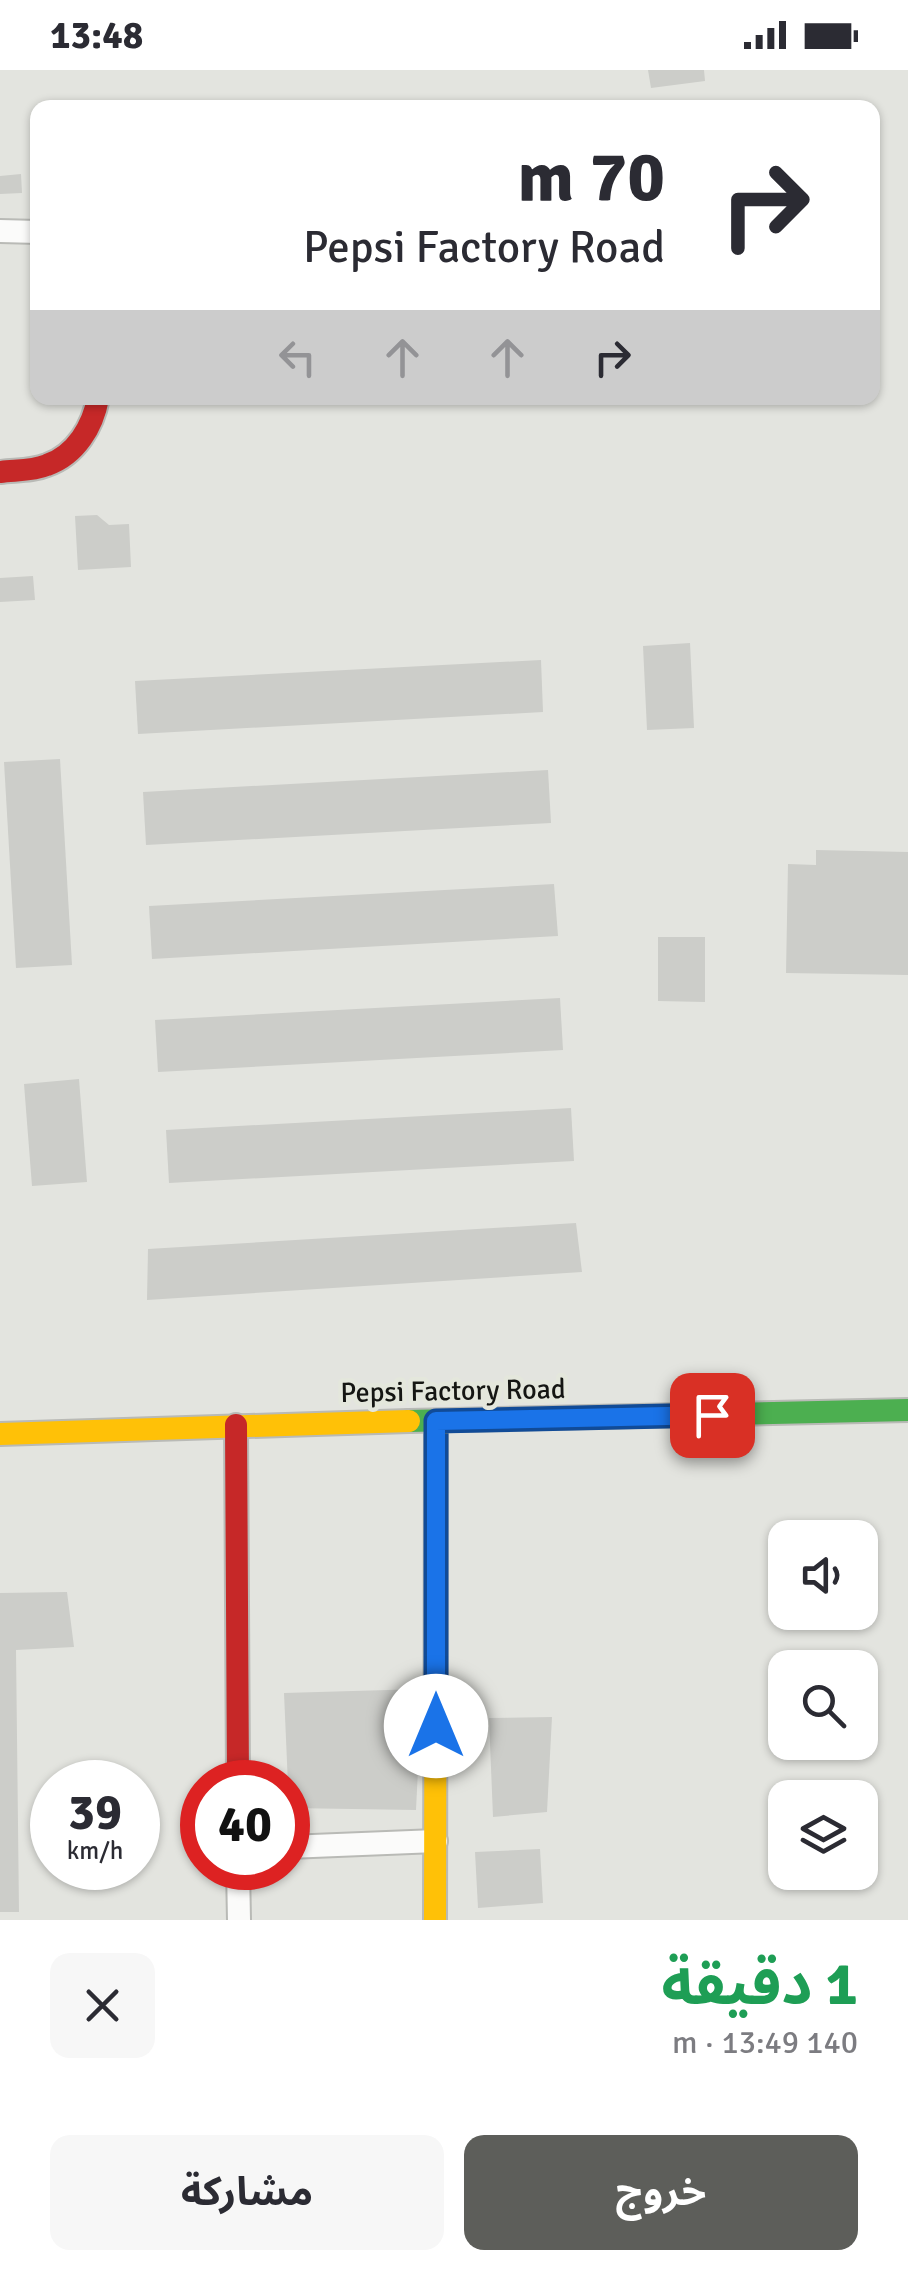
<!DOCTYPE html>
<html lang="ar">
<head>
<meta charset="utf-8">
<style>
  :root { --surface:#fff; --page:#f7f7f7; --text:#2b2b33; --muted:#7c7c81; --accent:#5d5e5a }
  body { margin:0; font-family:Signika,"Noto Sans Arabic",sans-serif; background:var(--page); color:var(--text); direction:rtl; height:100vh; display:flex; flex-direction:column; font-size:38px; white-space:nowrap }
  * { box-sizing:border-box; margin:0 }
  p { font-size:32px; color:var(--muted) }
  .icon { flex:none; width:55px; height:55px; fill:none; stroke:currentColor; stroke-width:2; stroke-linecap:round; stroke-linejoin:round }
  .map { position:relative; height:1850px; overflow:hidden; direction:ltr }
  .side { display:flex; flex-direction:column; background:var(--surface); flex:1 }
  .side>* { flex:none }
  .top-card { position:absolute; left:30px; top:30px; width:850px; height:305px; border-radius:20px; box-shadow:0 2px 8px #0004; direction:rtl; background:#fff; color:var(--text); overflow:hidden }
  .fabs { position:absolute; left:768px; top:1450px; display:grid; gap:20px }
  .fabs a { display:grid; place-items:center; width:110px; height:110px; border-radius:20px; background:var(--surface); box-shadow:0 2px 8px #0004; font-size:50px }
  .speed { position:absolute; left:30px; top:1690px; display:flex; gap:20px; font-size:50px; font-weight:700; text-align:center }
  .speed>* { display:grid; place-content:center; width:130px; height:130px; border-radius:50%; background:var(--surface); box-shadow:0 2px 8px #0004; line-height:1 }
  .speed small { font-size:25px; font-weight:400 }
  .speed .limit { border:15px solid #d22; background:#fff; color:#111 }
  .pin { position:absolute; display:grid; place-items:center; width:85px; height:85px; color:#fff; margin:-42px; border-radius:20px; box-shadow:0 5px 15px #0006 }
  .me { position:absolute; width:110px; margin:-55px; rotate:0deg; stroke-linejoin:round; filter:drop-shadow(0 0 8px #0008) }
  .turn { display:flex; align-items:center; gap:35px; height:210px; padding:0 50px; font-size:45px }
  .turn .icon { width:130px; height:130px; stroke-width:2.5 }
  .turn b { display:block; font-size:70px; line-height:85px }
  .lanes { display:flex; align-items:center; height:95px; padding:0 50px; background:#0003; justify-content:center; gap:50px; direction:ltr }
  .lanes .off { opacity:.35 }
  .round { display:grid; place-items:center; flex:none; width:105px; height:105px; border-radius:20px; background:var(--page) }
  .summary { display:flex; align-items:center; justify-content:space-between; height:170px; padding:0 50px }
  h1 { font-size:60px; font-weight:700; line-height:75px; color:#1e9e55 }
  .button { display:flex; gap:20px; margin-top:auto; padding:20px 50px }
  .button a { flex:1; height:115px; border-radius:20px; background:var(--accent); color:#fff; font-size:40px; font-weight:700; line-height:115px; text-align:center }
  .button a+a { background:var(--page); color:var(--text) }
  .status { display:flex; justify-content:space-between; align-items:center; height:70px; padding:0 50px; background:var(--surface); direction:ltr }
  .status svg { height:28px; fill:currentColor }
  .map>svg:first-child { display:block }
</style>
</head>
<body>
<div class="status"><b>13:48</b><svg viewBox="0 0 49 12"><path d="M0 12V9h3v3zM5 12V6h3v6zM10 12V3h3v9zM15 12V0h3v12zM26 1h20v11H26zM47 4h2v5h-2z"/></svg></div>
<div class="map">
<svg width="908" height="1850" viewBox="0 0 908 1850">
  <rect width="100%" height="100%" fill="#e3e4df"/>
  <g fill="#cccdc9">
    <polygon points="648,0 704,0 705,11 651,18"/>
    <polygon points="21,104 22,123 0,124 0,106"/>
    <polygon points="97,445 109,455 129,454 131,497 78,500 75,446"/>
    <polygon points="33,506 35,530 0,532 0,508"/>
    <polygon points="690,573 694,658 647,660 643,576"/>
    <polygon points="541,590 543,642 138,664 135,611"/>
    <polygon points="60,689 72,895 16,898 4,692"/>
    <polygon points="548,700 551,753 146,775 143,722"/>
    <polygon points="816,780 908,782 908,905 786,903 788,794 816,795"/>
    <polygon points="554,814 558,866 152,889 149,836"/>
    <polygon points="658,867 705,867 705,932 658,931"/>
    <polygon points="560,928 563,980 158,1002 155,950"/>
    <polygon points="79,1009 87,1112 32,1116 24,1014"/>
    <polygon points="571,1038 574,1091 169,1113 166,1060"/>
    <polygon points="576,1153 582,1202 147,1230 148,1179"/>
    <polygon points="67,1522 74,1577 16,1580 19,1842 0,1842 0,1523"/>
    <polygon points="422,1619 416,1740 289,1738 284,1623"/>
    <polygon points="552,1647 547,1742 493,1747 489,1648"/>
    <polygon points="540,1779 543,1833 478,1838 475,1782"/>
  </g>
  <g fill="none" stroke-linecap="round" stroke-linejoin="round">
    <g stroke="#b9bab6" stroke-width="26">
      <g id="street">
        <polyline points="0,161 38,162"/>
        <polyline points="288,1777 436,1771"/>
        <polyline points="238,1798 239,1850"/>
      </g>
    </g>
    <g stroke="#b9bab6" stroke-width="26">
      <polyline id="fast" points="409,1351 908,1340"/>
    </g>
    <g stroke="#b9bab6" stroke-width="26">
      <g id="slow">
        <polyline points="0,1364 409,1351"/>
        <polyline points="435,1850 436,1351"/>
      </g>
    </g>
    <g stroke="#b9bab6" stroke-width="26">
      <g id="jam">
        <path d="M0,402c16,-2 33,-1 47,-7 29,-10 46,-39 51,-67"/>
        <polyline points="236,1355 238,1712"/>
      </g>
    </g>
    <use href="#street" stroke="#fbfbfa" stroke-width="22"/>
    <use href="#fast" stroke="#4caf50" stroke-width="22"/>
    <use href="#slow" stroke="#ffc107" stroke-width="22"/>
    <use href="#jam" stroke="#c62828" stroke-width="22"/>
  </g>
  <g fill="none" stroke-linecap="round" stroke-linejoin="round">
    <g stroke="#114b97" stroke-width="25">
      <polyline id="route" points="436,1656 436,1351 712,1345"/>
    </g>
    <use href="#route" stroke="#1a73e8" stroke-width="18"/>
  </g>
  <g text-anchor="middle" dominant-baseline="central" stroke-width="9" stroke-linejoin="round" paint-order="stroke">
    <g font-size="28" fill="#151613" stroke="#e4e7dc">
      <text transform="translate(453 1321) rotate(-1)">Pepsi Factory Road</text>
    </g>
  </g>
</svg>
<div class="fabs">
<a><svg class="icon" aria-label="sound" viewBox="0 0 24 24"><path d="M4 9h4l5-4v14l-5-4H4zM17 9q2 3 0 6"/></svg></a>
<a><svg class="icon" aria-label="search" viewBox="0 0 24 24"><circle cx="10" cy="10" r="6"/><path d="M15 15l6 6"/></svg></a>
<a><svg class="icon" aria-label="layers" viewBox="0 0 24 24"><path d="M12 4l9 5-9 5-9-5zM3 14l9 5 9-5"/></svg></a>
</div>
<div class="speed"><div>39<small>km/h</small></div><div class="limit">40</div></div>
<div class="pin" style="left:712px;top:1345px;background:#d93025"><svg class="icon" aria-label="arrive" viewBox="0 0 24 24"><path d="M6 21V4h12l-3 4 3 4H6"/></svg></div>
<svg class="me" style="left:436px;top:1656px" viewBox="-20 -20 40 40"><circle r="19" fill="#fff"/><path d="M0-13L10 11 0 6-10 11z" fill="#1a73e8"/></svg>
<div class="top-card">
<div class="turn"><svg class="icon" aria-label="right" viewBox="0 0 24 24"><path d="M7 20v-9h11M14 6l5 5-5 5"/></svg><div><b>70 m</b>Pepsi Factory Road</div></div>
<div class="lanes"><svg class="icon off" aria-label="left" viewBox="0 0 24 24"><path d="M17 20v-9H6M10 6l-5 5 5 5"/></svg><svg class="icon off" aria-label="ahead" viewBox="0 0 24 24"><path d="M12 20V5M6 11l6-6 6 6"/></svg><svg class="icon off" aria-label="ahead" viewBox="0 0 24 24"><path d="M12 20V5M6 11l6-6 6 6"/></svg><svg class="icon" aria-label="right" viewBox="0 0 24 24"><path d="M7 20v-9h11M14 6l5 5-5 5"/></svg></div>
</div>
</div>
<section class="side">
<div class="summary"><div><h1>1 دقيقة</h1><p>140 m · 13:49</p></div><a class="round"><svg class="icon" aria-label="close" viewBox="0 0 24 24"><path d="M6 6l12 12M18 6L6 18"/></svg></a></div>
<div class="button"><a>خروج</a><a>مشاركة</a></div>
</section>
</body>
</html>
